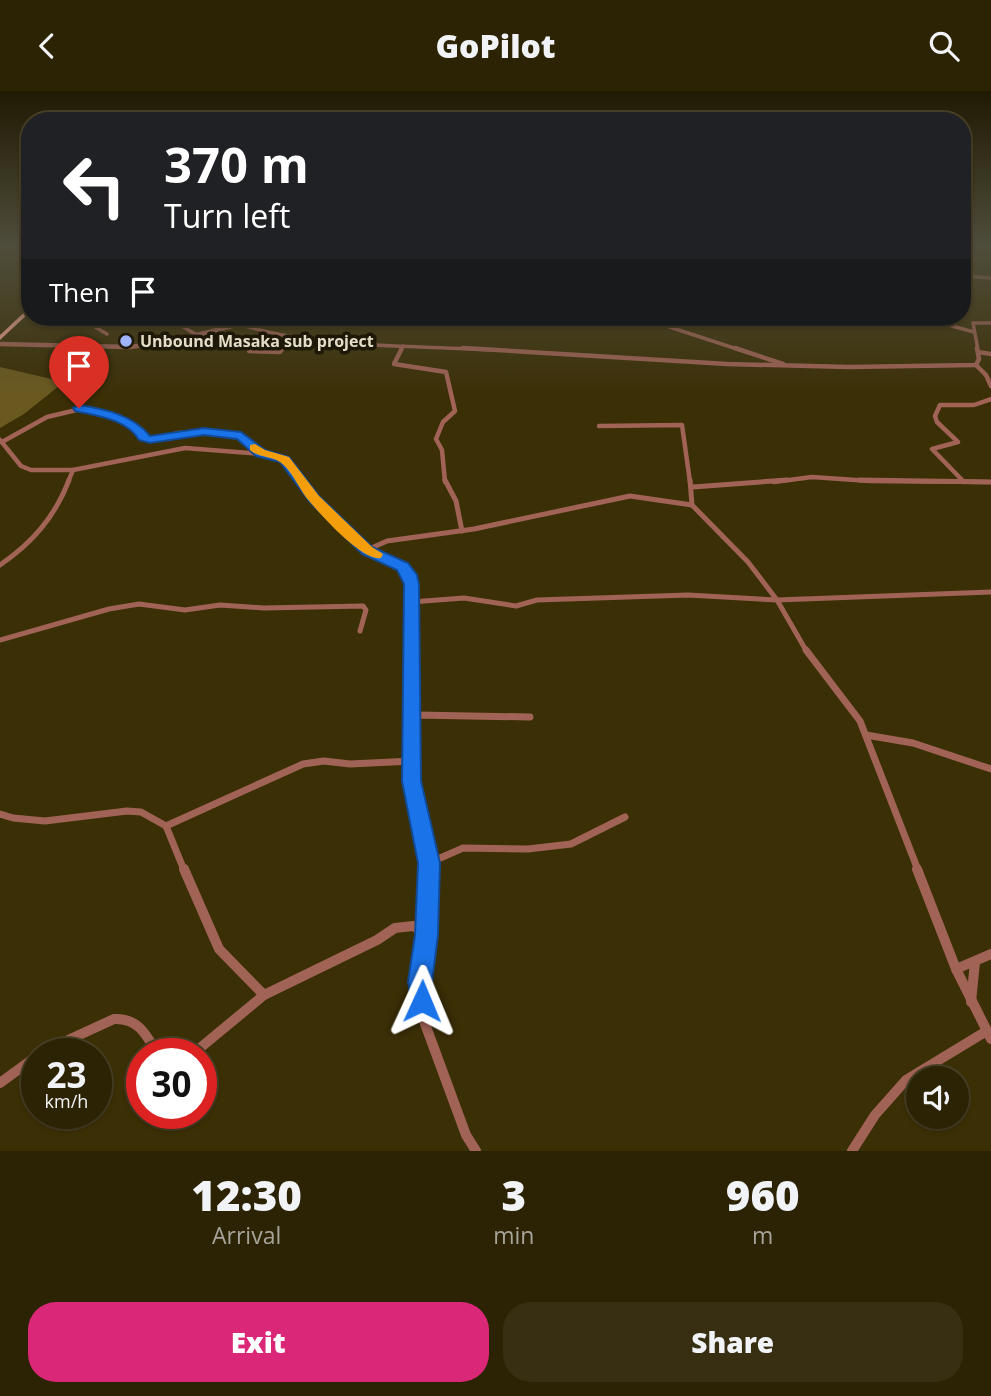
<!DOCTYPE html>
<html lang="en">
<head>
<meta charset="utf-8">
<style>
  :root { --surface:#2c2304; --page:#382f13; --text:#f1f3f6; --muted:#a6a49a; --line:#484026; --accent:#db2777 }
  body { margin:0; font-family:"Open Sans",sans-serif; background:var(--page); color:var(--text); height:100vh; display:flex; flex-direction:column; font-size:26px; white-space:nowrap }
  * { box-sizing:border-box; margin:0 }
  p { font-size:23px; color:var(--muted) }
  .icon { flex:none; width:38px; height:38px; fill:none; stroke:currentColor; stroke-width:2; stroke-linecap:round; stroke-linejoin:round }
  .map { position:relative; height:1060px; overflow:hidden }
  .panel { display:flex; flex-direction:column; background:var(--surface); flex:1 }
  .panel>* { flex:none }
  .hud { position:absolute; left:21px; top:21px; width:950px; height:214px; border-radius:28px; box-shadow:0 2px 5px #0004,0 0 0 2px var(--line); background:#202124; color:#fff; overflow:hidden }
  .buttons { position:absolute; left:906px; top:975px; display:grid; gap:14px }
  .buttons a { display:grid; place-items:center; width:63px; height:63px; border-radius:50%; background:var(--surface); box-shadow:0 2px 5px #0004,0 0 0 2px var(--line); font-size:35px }
  .speed { position:absolute; left:21px; top:947px; display:flex; gap:14px; font-size:35px; font-weight:700; text-align:center }
  .speed>* { display:grid; place-content:center; width:91px; height:91px; border-radius:50%; background:var(--surface); box-shadow:0 2px 5px #0004,0 0 0 2px var(--line); line-height:1 }
  .speed small { font-size:18px; font-weight:400 }
  .speed .limit { border:10px solid #d22; background:#fff; color:#111 }
  .pin { position:absolute; display:grid; place-items:center; width:60px; height:60px; color:#fff; margin:-72px -30px; border-radius:50% 50% 50% 0; rotate:-45deg; box-shadow:0 0 7px #0007 }
  .pin .icon { rotate:45deg }
  .me { position:absolute; width:77px; margin:-38px; rotate:1deg; stroke-linejoin:round; filter:drop-shadow(0 0 5px #0008) }
  .turn { display:flex; align-items:center; gap:24px; height:147px; padding:0 28px; font-size:32px }
  .turn .icon { width:91px; height:91px; stroke-width:2.5 }
  .turn b { display:block; font-size:49px; line-height:60px }
  .then { display:flex; align-items:center; height:66px; padding:0 28px; background:#0003; gap:14px; font-size:26px }
  .eta { display:flex; justify-content:space-evenly; align-items:center; height:119px; text-align:center }
  .eta b { font-size:42px; font-weight:800; line-height:49px }
  .cta { display:flex; gap:14px; margin-top:auto; padding:14px 28px }
  .cta a { flex:1; height:80px; border-radius:28px; background:var(--accent); color:#fff; font-size:28px; font-weight:800; line-height:80px; text-align:center }
  .cta a+a { background:var(--page); color:var(--text) }
  header { display:flex; justify-content:space-between; align-items:center; height:91px; padding:0 28px; background:var(--surface); font-size:32px; font-weight:800 }
  .map>svg:first-child { display:block }
</style>
</head>
<body>
<header><svg class="icon" aria-label="back" viewBox="0 0 24 24"><path d="M15 5l-7 7 7 7"/></svg>GoPilot<svg class="icon" aria-label="search" viewBox="0 0 24 24"><circle cx="10" cy="10" r="6"/><path d="M15 15l6 6"/></svg></header>
<div class="map">
<svg width="991" height="1060" viewBox="0 0 991 1060">
  <rect width="100%" height="100%" fill="#3b2f06"/>
  <polygon fill="#6a591f" points="0,276 64,291 24,323 0,337"/>
  <g fill="none" stroke-linecap="round" stroke-linejoin="round">
    <g stroke="#a16356" stroke-width="3.5">
      <polyline points="962,185 991,187"/>
      <polyline points="93,226 90,233 107,243"/>
      <polyline points="639,226 740,259"/>
      <polyline points="829,226 844,230"/>
      <polyline points="919,226 974,241"/>
      <polyline points="151,227 180,234 197,244"/>
      <path d="M239,233c77,25 173,21 254,26"/>
      <polyline points="281,259 291,245"/>
      <polyline points="401,259 403,255"/>
      <polyline points="978,259 973,232 991,232"/>
    </g>
    <g stroke="#a16356" stroke-width="4.5">
      <polyline points="402,257 394,273 446,281 455,320 443,331 436,348 442,359 445,391"/>
      <polyline points="463,257 727,273 849,276 976,274 979,268 977,257"/>
      <polyline points="735,257 783,273"/>
      <polyline points="249,260 280,261 283,257"/>
      <polyline points="978,261 991,263"/>
      <polyline points="976,274 986,284 991,295"/>
      <polyline points="599,335 682,334 690,391"/>
      <polyline points="0,349 21,375 31,379 73,379 185,357 274,364 286,372 302,391"/>
      <polyline points="2,351 47,326 85,317 101,320 133,335 144,347 155,348 178,342 223,341 241,345 261,362"/>
      <polyline points="68,391 73,379"/>
      <polyline points="774,391 812,386 870,390 989,391"/>
      <polyline points="964,391 932,358 958,351 937,331 935,325 940,314 974,314 991,308"/>
    </g>
    <g stroke="#a16356" stroke-width="5">
      <path d="M301,389c16,24 38,46 60,65 17,15 42,16 51,39v68"/>
      <polyline points="445,389 456,410 462,440"/>
      <polyline points="690,389 692,414"/>
      <polyline points="859,389 991,391"/>
      <polyline points="693,396 787,389"/>
      <polyline points="367,459 387,450 474,438 630,405 692,414 748,471 777,509 807,561"/>
      <path d="M0,474c32,-22 55,-48 69,-85"/>
      <polyline points="411,511 464,507 516,515 537,509 688,504 777,509 991,501"/>
      <polyline points="0,549 109,518 139,513 185,519 220,514 264,517 363,515 366,519 360,540"/>
    </g>
    <g stroke="#a16356" stroke-width="7">
      <polyline points="412,559 412,690 429,779"/>
      <polyline points="806,559 860,630 918,779"/>
      <polyline points="411,628 417,624 530,626"/>
      <polyline points="866,644 913,652 991,678"/>
      <polyline points="0,723 13,727 45,730 127,720 141,721 166,735 303,673 324,670 350,673 413,670"/>
      <polyline points="166,735 184,779"/>
      <polyline points="429,772 463,757 528,758 571,753 625,726"/>
    </g>
    <g stroke="#a16356" stroke-width="10">
      <polyline points="184,778 219,858 264,904 194,962"/>
      <polyline points="429,778 427,843 420,891 424,930 466,1044 476,1060"/>
      <polyline points="917,778 956,878 991,948"/>
      <polyline points="956,878 991,863"/>
      <polyline points="264,904 377,849 395,837 413,835 427,843"/>
      <polyline points="971,911 975,871"/>
      <path d="M40,962l74,-34c24,-1 32,15 43,34"/>
      <polyline points="0,992 37,965"/>
      <polyline points="852,1060 875,1024 906,989 985,941"/>
    </g>
    <polyline stroke="#a16356" stroke-width="4.5" points="0,253 129,256 170,251 267,226"/>
    <polygon fill="#f1a493" fill-rule="evenodd" points="30,216 30,221 0,249 0,244"/>
  </g>
  <linearGradient id="sky" x2="0" y2="1"><stop stop-color="#201a03"/><stop offset="0.51" stop-color="#4f4d3b"/><stop offset="1" stop-color="#4f4d3b" stop-opacity="0"/></linearGradient>
  <rect width="991" height="304" fill="url(#sky)"/>
  <path fill="#1a73e8" stroke="#114b97" stroke-width="2" d="M79,314c26,4 54,10 71,31l54,-8 37,4 24,18 24,7 30,39 53,51 36,16 9,12 2,9 2,197 19,82 -2,72 -6,47 2,19 -4,9 -8,3 -9,-3 -5,-28 7,-47 3,-72 -16,-82 2,-197 -7,-14 -35,-16 -52,-52 -30,-40 -24,-6 -19,-17 -33,-4 -54,8 -11,-3c-12,-21 -42,-24 -64,-29l-2,-3z"/>
  <path fill="#f59e0b" d="M255,353l10,6 24,7 30,39 53,51 11,7 -2,4c-18,4 -59,-42 -71,-56 -10,-11 -18,-32 -30,-40 -9,-6 -21,-4 -30,-12v-5z"/>
  <circle fill="#a0b3fd" stroke="#1d1808" stroke-width="2.5" cx="126" cy="250" r="7"/>
  <g text-anchor="middle" dominant-baseline="central" stroke-width="7" stroke-linejoin="round" paint-order="stroke">
    <g font-size="16" font-weight="bold" fill="#e4ddc8" stroke="#1d1808" text-anchor="start">
      <text x="140" y="250">Unbound Masaka sub project</text>
    </g>
  </g>
</svg>
<div class="buttons">
<a><svg class="icon" aria-label="sound" viewBox="0 0 24 24"><path d="M4 9h4l5-4v14l-5-4H4zM17 9q2 3 0 6"/></svg></a>
</div>
<div class="speed"><div>23<small>km/h</small></div><div class="limit">30</div></div>
<div class="pin" style="left:79px;top:317px;background:#d93025"><svg class="icon" aria-label="arrive" viewBox="0 0 24 24"><path d="M6 21V4h12l-3 4 3 4H6"/></svg></div>
<svg class="me" style="left:422px;top:910px" viewBox="-20 -20 40 40"><path d="M0-17L14 15 0 8-14 15z" fill="#1a73e8" stroke="#fff" stroke-width="4"/></svg>
<div class="hud">
<div class="turn"><svg class="icon" aria-label="left" viewBox="0 0 24 24"><path d="M17 20v-9H6M10 6l-5 5 5 5"/></svg><div><b>370 m</b>Turn left</div></div>
<div class="then">Then<svg class="icon" aria-label="arrive" viewBox="0 0 24 24"><path d="M6 21V4h12l-3 4 3 4H6"/></svg></div>
</div>
</div>
<section class="panel">
<div class="eta">
<div><b>12:30</b><p>Arrival</p></div>
<div><b>3</b><p>min</p></div>
<div><b>960</b><p>m</p></div>
</div>
<div class="cta"><a>Exit</a><a>Share</a></div>
</section>
</body>
</html>
